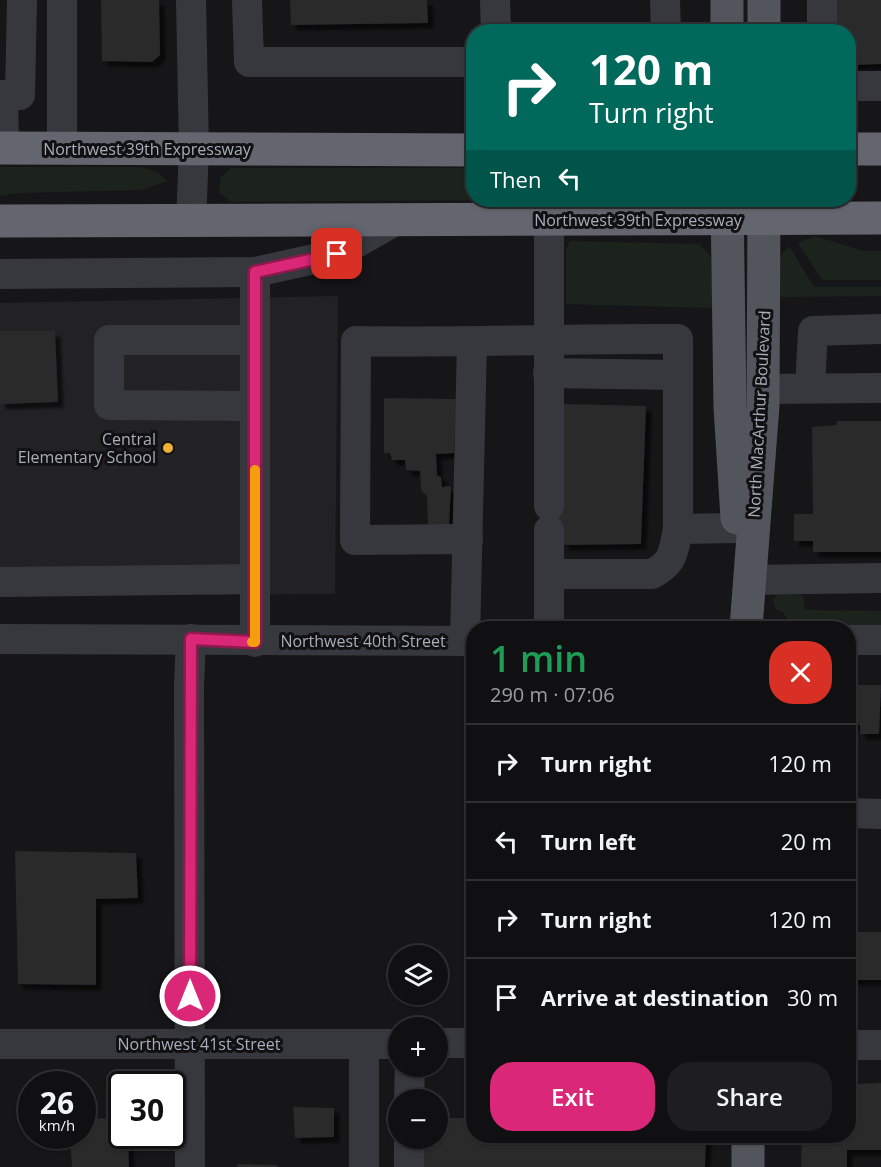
<!DOCTYPE html>
<html lang="en">
<head>
<meta charset="utf-8">
<style>
  :root { --surface:#101012; --page:#1e1e20; --text:#f1f3f6; --muted:#9c9d9f; --line:#303032; --accent:#db2777 }
  body { margin:0; font-family:"Open Sans",sans-serif; background:var(--page); color:var(--text); height:100vh; display:flex; flex-direction:column; font-size:22px; white-space:nowrap }
  * { box-sizing:border-box; margin:0 }
  p { font-size:20px; color:var(--muted) }
  .icon { flex:none; width:33px; height:33px; fill:none; stroke:currentColor; stroke-width:2; stroke-linecap:round; stroke-linejoin:round }
  .map { position:relative; flex:1; overflow:hidden }
  .drawer { position:absolute; left:466px; top:621px; width:390px; height:522px; display:flex; flex-direction:column; background:var(--surface); border-radius:24px; box-shadow:0 2px 4px #0004,0 0 0 2px var(--line) }
  .drawer>* { flex:none }
  .hud { position:absolute; left:466px; top:24px; width:390px; height:183px; border-radius:24px; box-shadow:0 2px 4px #0004,0 0 0 2px var(--line); background:#00695c; color:#fff; overflow:hidden }
  .buttons { position:absolute; left:388px; top:945px; display:grid; gap:12px }
  .buttons a { display:grid; place-items:center; width:60px; height:60px; border-radius:50%; background:var(--surface); box-shadow:0 2px 4px #0004,0 0 0 2px var(--line); font-size:30px }
  .speed { position:absolute; left:18px; top:1071px; display:flex; gap:12px; font-size:30px; font-weight:700; text-align:center }
  .speed>* { display:grid; place-content:center; width:78px; height:78px; border-radius:50%; background:var(--surface); box-shadow:0 2px 4px #0004,0 0 0 2px var(--line); line-height:1 }
  .speed small { font-size:15px; font-weight:400 }
  .speed .limit { border:3px solid #111; border-radius:9px; background:#fff; color:#111 }
  .pin { position:absolute; display:grid; place-items:center; width:51px; height:51px; color:#fff; margin:-26px; border-radius:12px; box-shadow:0 3px 9px #0006 }
  .me { position:absolute; width:66px; margin:-33px; rotate:0deg; stroke-linejoin:round; filter:drop-shadow(0 0 4px #0008) }
  .turn { display:flex; align-items:center; gap:21px; height:126px; padding:0 24px; font-size:27px }
  .turn .icon { width:78px; height:78px; stroke-width:2.5 }
  .turn b { display:block; font-size:42px; line-height:51px }
  .then { display:flex; align-items:center; height:57px; padding:0 24px; background:#0003; gap:12px; font-size:22px }
  .round { display:grid; place-items:center; flex:none; width:63px; height:63px; border-radius:24px; background:var(--page) }
  .head { display:flex; align-items:center; justify-content:space-between; height:102px; padding:0 24px }
  h1 { font-size:36px; font-weight:600; line-height:45px; color:#1e9e55 }
  .button { display:flex; gap:12px; margin-top:auto; padding:12px 24px }
  .button a { flex:1; height:69px; border-radius:24px; background:var(--accent); color:#fff; font-size:24px; font-weight:600; line-height:69px; text-align:center }
  .button a+a { background:var(--page); color:var(--text) }
  ul { padding:0; list-style:none }
  li { display:flex; align-items:center; gap:18px; height:78px; padding:0 24px; border-top:2px solid var(--line) }
  li div { flex:1 }
  li b { display:block; font-size:22px }
  li em { font-style:normal }
  .map>svg:first-child { display:block }
</style>
</head>
<body>
<div class="map">
<svg width="881" height="1167" viewBox="0 0 881 1167">
  <defs>
    <filter id="shadow"><feDropShadow dx="5.5" dy="5.5" stdDeviation="1.5" flood-color="#0009"/></filter>
  </defs>
  <rect width="100%" height="100%" fill="#161618"/>
  <polygon fill="#222225" points="338,296 335,594 0,596 0,303"/>
  <g fill="#1c231d">
    <polygon points="0,167 142,167 158,173 167,181 141,190 17,193 0,196"/>
    <polygon points="231,168 474,168 474,200 492,200 231,202 219,192 221,177"/>
    <polygon points="815,236 863,251 881,251 881,280 822,280 798,243"/>
    <polygon points="570,241 699,244 711,257 713,308 566,304 566,250"/>
    <polygon points="789,246 814,287 881,287 881,296 776,297 775,263"/>
    <polygon points="780,593 803,596 805,610 881,611 881,626 790,623 783,612 775,609 773,599"/>
  </g>
  <g fill="#29292c" filter="url(#shadow)">
    <polygon points="101,0 159,0 160,55 152,62 102,61"/>
    <polygon points="290,0 427,0 428,23 291,25"/>
    <polygon points="836,0 881,0 881,64 849,65 849,32 836,32"/>
    <rect x="557" y="28" width="91" height="4"/>
    <polygon points="0,331 55,331 58,402 0,404"/>
    <polygon points="384,398 456,399 454,453 436,454 437,475 441,477 442,487 451,486 449,527 428,528 427,496 421,490 420,471 406,470 405,460 392,460 390,453 384,453"/>
    <polygon points="564,404 646,406 641,544 564,545 546,506 564,506"/>
    <polygon points="837,421 881,421 881,552 813,552 813,541 794,541 794,514 813,514 812,427 836,425"/>
    <polygon points="849,685 881,685 879,734 860,734 860,725 849,724"/>
    <polygon points="15,851 136,853 138,898 96,899 96,985 18,984"/>
    <rect x="849" y="932" width="32" height="48"/>
    <polygon points="849,1077 851,1084 881,1083 881,1150 847,1150 847,1167 801,1167 802,1136 849,1136"/>
    <polygon points="293,1107 334,1108 334,1137 295,1138"/>
    <polygon points="82,1118 122,1119 122,1136 128,1136 129,1167 72,1167 70,1136 82,1136"/>
    <polygon points="438,1118 474,1118 474,1136 706,1136 705,1167 417,1167 418,1138 438,1138"/>
    <polygon points="237,1164 277,1165 277,1167 237,1167"/>
  </g>
  <g fill="none" stroke-linecap="round" stroke-linejoin="round">
    <g stroke="#37383d" stroke-width="30">
      <polyline points="62,0 62,148"/>
      <polyline points="247,0 249,62 474,62"/>
      <polyline points="495,0 496,32"/>
      <polyline points="665,0 666,32"/>
      <polyline points="822,0 822,32"/>
      <polyline points="849,86 881,86"/>
      <polyline points="0,95 3,95 4,148"/>
      <polyline points="20,95 22,0"/>
      <polyline points="549,220 549,506"/>
      <polyline points="191,221 194,150 191,0"/>
      <polyline points="255,272 255,642"/>
      <polyline points="0,274 255,272 337,254 395,221"/>
      <polyline points="254,340 109,340 109,405 255,406"/>
      <polyline points="548,373 678,375"/>
      <polyline points="810,388 813,331 881,329"/>
      <polyline points="763,389 881,388"/>
      <polyline points="678,529 737,528"/>
      <path d="M468,539l-113,1 1,-199c108,2 215,-3 322,-2v190c-5,24 -4,33 -26,45h-102"/>
      <polyline points="749,580 881,578"/>
      <polyline points="0,582 255,579"/>
      <polyline points="549,628 549,530"/>
      <polyline points="0,639 474,641"/>
      <polyline points="849,640 881,640"/>
      <polyline points="465,641 472,343"/>
      <polyline points="849,813 881,814"/>
      <polyline points="438,1043 474,1043"/>
      <polyline points="0,1044 399,1044"/>
      <polyline points="364,1044 364,1167"/>
      <polyline points="849,1045 881,1045"/>
      <polyline points="409,1100 410,1066"/>
      <polyline points="409,1143 409,1167"/>
      <polyline points="190,1167 189,685 191,639"/>
    </g>
    <g stroke="#53555c" stroke-width="33">
      <polyline points="727,0 727,32"/>
      <polyline points="764,0 764,32"/>
      <polyline points="727,200 730,407 737,518"/>
      <polyline points="746,628 763,405 764,200"/>
      <polyline points="748,1167 748,1136"/>
    </g>
    <g stroke="#63666e" stroke-width="33">
      <polyline points="0,148 474,150"/>
      <polyline points="849,149 881,149"/>
      <polyline points="0,221 881,218"/>
    </g>
  </g>
  <g fill="none" stroke-linecap="round" stroke-linejoin="round">
    <g stroke="#8e194d" stroke-width="15">
      <polyline id="route" points="190,996 191,639 255,642 255,272 337,254"/>
    </g>
    <use href="#route" stroke="#db2777" stroke-width="10"/>
    <polyline stroke="#f59e0b" stroke-width="10" points="252,642 255,642 255,470"/>
  </g>
  <circle fill="#f2b134" stroke="#111113" stroke-width="2" cx="168" cy="448" r="6"/>
  <g text-anchor="middle" dominant-baseline="central" stroke-width="6" stroke-linejoin="round" paint-order="stroke">
    <g font-size="16" fill="#a8adb8" stroke="#111113">
      <text x="147" y="149">Northwest 39th Expressway</text>
      <text x="638" y="220">Northwest 39th Expressway</text>
      <text transform="translate(759 414) rotate(-87)">North MacArthur Boulevard</text>
      <text x="363" y="641">Northwest 40th Street</text>
      <text x="199" y="1044">Northwest 41st Street</text>
    </g>
    <g font-size="16" fill="#a8adb8" stroke="#111113" text-anchor="end">
      <text x="156" y="439">Central<tspan x="156" dy="18">Elementary School</tspan></text>
    </g>
  </g>
</svg>
<div class="buttons">
<a><svg class="icon" aria-label="layers" viewBox="0 0 24 24"><path d="M12 4l9 5-9 5-9-5zM3 14l9 5 9-5"/></svg></a>
<a>+</a>
<a>−</a>
</div>
<div class="speed"><div>26<small>km/h</small></div><div class="limit">30</div></div>
<div class="pin" style="left:337px;top:254px;background:#d93025"><svg class="icon" aria-label="arrive" viewBox="0 0 24 24"><path d="M6 21V4h12l-3 4 3 4H6"/></svg></div>
<svg class="me" style="left:190px;top:996px" viewBox="-20 -20 40 40"><circle r="17" fill="#db2777" stroke="#fff" stroke-width="3"/><path d="M0-11L8 9 0 5-8 9z" fill="#fff"/></svg>
<div class="hud">
<div class="turn"><svg class="icon" aria-label="right" viewBox="0 0 24 24"><path d="M7 20v-9h11M14 6l5 5-5 5"/></svg><div><b>120 m</b>Turn right</div></div>
<div class="then">Then<svg class="icon" aria-label="left" viewBox="0 0 24 24"><path d="M17 20v-9H6M10 6l-5 5 5 5"/></svg></div>
</div>
<section class="drawer">
<div class="head"><div><h1>1 min</h1><p>290 m · 07:06</p></div><a class="round" style="background:#d93025;color:#fff"><svg class="icon" aria-label="close" viewBox="0 0 24 24"><path d="M6 6l12 12M18 6L6 18"/></svg></a></div>
<ul>
<li><svg class="icon" aria-label="right" viewBox="0 0 24 24"><path d="M7 20v-9h11M14 6l5 5-5 5"/></svg><div><b>Turn right</b></div><em>120 m</em></li>
<li><svg class="icon" aria-label="left" viewBox="0 0 24 24"><path d="M17 20v-9H6M10 6l-5 5 5 5"/></svg><div><b>Turn left</b></div><em>20 m</em></li>
<li><svg class="icon" aria-label="right" viewBox="0 0 24 24"><path d="M7 20v-9h11M14 6l5 5-5 5"/></svg><div><b>Turn right</b></div><em>120 m</em></li>
<li><svg class="icon" aria-label="arrive" viewBox="0 0 24 24"><path d="M6 21V4h12l-3 4 3 4H6"/></svg><div><b>Arrive at destination</b></div><em>30 m</em></li>
</ul>
<div class="button"><a>Exit</a><a>Share</a></div>
</section>
</div>
</body>
</html>
